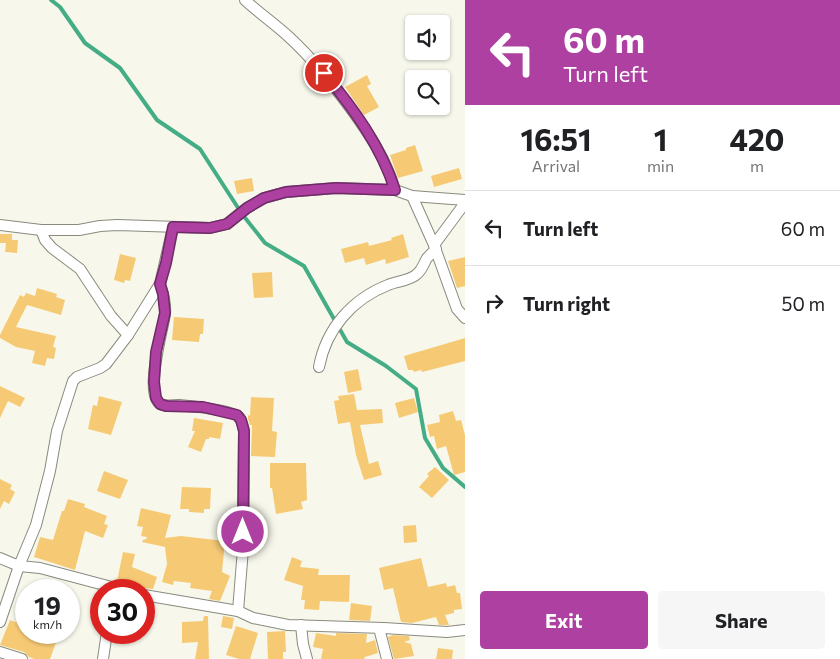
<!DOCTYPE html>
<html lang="en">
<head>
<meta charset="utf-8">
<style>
  :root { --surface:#fff; --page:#f6f6f6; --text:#202124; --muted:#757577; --line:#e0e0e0; --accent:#ad40a0 }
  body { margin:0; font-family:Commissioner,sans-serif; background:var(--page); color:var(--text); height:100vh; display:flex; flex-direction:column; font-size:19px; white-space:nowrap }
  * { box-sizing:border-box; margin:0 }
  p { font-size:16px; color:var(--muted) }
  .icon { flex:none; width:28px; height:28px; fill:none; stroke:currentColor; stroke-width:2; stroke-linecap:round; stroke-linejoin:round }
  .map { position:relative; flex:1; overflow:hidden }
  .sheet { display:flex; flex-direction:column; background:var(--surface); width:375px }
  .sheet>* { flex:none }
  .hud { background:#ad40a0; color:#fff; overflow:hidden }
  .fabs { position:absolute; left:405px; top:15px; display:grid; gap:10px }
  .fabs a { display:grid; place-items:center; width:45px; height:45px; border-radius:5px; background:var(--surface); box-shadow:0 1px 4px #0004; font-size:25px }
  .speed { position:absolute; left:15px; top:579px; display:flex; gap:10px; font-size:25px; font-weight:700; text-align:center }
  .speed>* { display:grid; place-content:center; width:65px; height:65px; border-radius:50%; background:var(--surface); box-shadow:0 1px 4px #0004; line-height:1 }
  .speed small { font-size:12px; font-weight:400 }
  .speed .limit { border:8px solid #d22; background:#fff; color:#111 }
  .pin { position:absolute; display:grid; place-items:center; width:42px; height:42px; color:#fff; margin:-21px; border:2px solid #fff; border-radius:50%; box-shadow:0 1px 5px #0007 }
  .me { position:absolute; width:55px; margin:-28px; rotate:0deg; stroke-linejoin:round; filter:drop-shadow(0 0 4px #0008) }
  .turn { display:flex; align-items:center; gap:18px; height:105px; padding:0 15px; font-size:22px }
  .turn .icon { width:65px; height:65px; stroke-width:2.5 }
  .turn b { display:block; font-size:35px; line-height:42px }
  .eta { display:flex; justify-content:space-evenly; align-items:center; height:85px; text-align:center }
  .eta b { font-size:30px; font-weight:700; line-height:35px }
  .action { display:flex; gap:10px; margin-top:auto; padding:10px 15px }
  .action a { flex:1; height:58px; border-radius:5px; background:var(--accent); color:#fff; font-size:20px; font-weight:700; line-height:58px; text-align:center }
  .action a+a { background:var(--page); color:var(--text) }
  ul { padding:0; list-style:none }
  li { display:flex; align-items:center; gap:15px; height:75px; padding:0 15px; border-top:1px solid var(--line) }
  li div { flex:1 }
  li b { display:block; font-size:19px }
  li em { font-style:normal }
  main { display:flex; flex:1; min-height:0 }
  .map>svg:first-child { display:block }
</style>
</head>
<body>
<main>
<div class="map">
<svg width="465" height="659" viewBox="0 0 465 659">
  <rect width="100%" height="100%" fill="#f7f8eb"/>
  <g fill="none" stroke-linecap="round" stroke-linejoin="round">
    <polyline stroke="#45ad85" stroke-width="4" points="51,0 60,7 85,43 120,68 157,120 200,149 242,214 265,243 304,266 347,342 386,366 416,389 425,438 443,468 465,487"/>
  </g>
  <g fill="#f6ca75">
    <polygon points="367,75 371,84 367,86 379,107 364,115 345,87"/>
    <polygon points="415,145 423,171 398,178 390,155 406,150 406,148"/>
    <polygon points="459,168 462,179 434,187 431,176"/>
    <polygon points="252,178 254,191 237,194 234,181"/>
    <polygon points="0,234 12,234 12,240 18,240 17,253 5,252 6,243 0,243"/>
    <polygon points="403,234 409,257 386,264 385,259 366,265 364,258 345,263 341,249 368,242 369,246 392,240 391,238"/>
    <polygon points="120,254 136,258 130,281 125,280 124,283 114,280"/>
    <polygon points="465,257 465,286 457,288 448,261"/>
    <polygon points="272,272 273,297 254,298 252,273"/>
    <polygon points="37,288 57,294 56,297 65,300 61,315 27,305 16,327 56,336 53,347 56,348 54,359 47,358 45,366 32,363 35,351 16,347 0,338 0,335 20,295 24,297 26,293 35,296"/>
    <polygon points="174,317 204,319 203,334 200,334 199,342 172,340"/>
    <polygon points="465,338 465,361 422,372 421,370 414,372 413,370 408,370 404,356"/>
    <polygon points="358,369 362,390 348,393 344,372"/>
    <polygon points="0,386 25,398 20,407 8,401 0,418"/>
    <polygon points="354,394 357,410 382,409 383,423 360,425 369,464 378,461 382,475 364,480 356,455 350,422 338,424 334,401 339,400 338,396"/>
    <polygon points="99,396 122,402 111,435 88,429 93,405 97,406"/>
    <polygon points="251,397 274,398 272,431 277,432 275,457 251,456 252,425 250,425 248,419 248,415 250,416"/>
    <polygon points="414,398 418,412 399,418 395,403"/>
    <polygon points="453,411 456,421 461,420 465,435 465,472 454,475 446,446 437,449 434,436 430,437 427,425 440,422 439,415"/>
    <polygon points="194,418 223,423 220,439 209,437 209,439 206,439 201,452 188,447 195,431 192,431"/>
    <polygon points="270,463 306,463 307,500 301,502 303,509 276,514 272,488 270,488"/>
    <polygon points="435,467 449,480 432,498 419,487 429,476 427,474"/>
    <polygon points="104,471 128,480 120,499 97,491"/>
    <polygon points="0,479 12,485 10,489 15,492 9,504 4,501 0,509"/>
    <polygon points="182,487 211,488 210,509 204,509 204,513 189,512 189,509 180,509"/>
    <polygon points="68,499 85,504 84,507 107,516 104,524 108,525 103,538 85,531 75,570 34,557 40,537 53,540 62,511 64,511"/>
    <polygon points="141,508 171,515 165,538 181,536 225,541 222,572 230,576 220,601 209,599 212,591 190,588 191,583 174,581 173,585 162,582 167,564 165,547 142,542 143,540 146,539 147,537 141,536 143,527 137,526"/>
    <polygon points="416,525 417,542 404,543 403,526"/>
    <polygon points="123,552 135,554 132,567 157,577 153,589 145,588 138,590 140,586 117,581"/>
    <polygon points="292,557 302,561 300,567 319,569 318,575 350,575 349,602 320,601 319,610 304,609 305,600 301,600 303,586 284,580"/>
    <polygon points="421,558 428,587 446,583 447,587 455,585 457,593 460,593 462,609 454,610 454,613 445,615 449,625 439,625 436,617 412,623 401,622 393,588 384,590 379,568"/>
    <polygon points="351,603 372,606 370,621 349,620"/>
    <polygon points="204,616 208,616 209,659 195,659 198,642 182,643 182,622 203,621"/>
    <polygon points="223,616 234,618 232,629 221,627"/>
    <polygon points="10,620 26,626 26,632 45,632 58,637 50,659 34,659 29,657 24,652 0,645"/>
    <polygon points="236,626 258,633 250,659 239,659 226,655"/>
    <polygon points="285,631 286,652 283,652 283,659 268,659 267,632"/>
    <polygon points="316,633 336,636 336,633 367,634 366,643 375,640 378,653 365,657 364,659 321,659 323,649 313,647"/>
    <polygon points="393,635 409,636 410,640 404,642 412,644 411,644 414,656 394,659 388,637"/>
    <polygon points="438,648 453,650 452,659 436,659"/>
  </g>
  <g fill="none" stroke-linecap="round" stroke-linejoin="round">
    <g stroke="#8a8a7f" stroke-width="12">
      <g id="minor">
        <path d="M245,0c14,13 30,24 44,37 24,22 43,46 62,72 19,26 35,50 44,81"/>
        <polyline points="412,196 434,245 457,309 465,318"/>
        <polyline points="0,225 41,230 79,230 100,226 117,225 210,228 227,224 247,208 264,198 286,192 336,188 395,190 412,196 465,200"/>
        <polyline points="41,230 45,240 52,248 80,269 111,316 128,335"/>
        <polyline points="434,245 465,203"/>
        <path d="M160,284c3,10 6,19 5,30 -2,16 -21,79 -5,90 5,3 13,1 19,1 11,1 52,5 60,12 3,4 4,9 5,14l-1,118 -5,62"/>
        <path d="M319,367c7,-38 33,-68 69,-82 9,-4 22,-4 29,-11 5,-4 7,-11 10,-16 3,-3 6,-6 9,-9"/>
        <polyline points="0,558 19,566 40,568 123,590"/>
        <polyline points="144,595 238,611 253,618 288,625 384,628 447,632 465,630"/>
        <polyline points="0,622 19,566 36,525 50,471 57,431 73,381 77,377 100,368 106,364 128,335 160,284 173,227"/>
        <polyline points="301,625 303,644 307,659"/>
        <polyline points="379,628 387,659"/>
        <polyline points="0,652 22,659"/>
        <polyline points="103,659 107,632"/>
      </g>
    </g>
    <use href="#minor" stroke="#fff" stroke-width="10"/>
  </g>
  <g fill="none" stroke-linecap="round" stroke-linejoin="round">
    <g stroke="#702a68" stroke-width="12">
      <path id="route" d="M243,532l1,-101 -3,-11 -4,-5 -34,-8 -37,-1 -6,-2 -4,-6 -2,-16 2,-30 9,-39 -2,-19 -3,-10 6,-21 7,-36 37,1 17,-4 20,-16 17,-10 22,-6 50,-4 59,2c-14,-44 -42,-82 -71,-117"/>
    </g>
    <use href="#route" stroke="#ad40a0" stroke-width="9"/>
  </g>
</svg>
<div class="fabs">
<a><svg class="icon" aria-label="sound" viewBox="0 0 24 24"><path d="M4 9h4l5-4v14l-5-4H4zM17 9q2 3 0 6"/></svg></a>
<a><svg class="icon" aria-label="search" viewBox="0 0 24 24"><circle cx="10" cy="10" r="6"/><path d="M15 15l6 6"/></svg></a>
</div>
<div class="speed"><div>19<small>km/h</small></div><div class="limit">30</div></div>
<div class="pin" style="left:324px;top:73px;background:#d93025"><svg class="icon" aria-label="arrive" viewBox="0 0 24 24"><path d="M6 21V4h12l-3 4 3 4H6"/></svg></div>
<svg class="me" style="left:243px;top:532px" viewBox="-20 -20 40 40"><circle r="17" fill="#ad40a0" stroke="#fff" stroke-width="3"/><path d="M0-11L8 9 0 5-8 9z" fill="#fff"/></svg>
</div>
<section class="sheet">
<div class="hud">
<div class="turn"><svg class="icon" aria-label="left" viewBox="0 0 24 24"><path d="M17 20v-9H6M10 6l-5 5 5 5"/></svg><div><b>60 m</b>Turn left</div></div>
</div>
<div class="eta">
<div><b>16:51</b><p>Arrival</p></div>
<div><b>1</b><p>min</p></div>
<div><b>420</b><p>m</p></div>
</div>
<ul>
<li><svg class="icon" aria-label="left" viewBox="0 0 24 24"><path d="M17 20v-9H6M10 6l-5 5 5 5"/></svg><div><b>Turn left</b></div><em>60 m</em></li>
<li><svg class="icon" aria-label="right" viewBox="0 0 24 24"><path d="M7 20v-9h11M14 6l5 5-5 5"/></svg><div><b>Turn right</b></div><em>50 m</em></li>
</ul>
<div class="action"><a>Exit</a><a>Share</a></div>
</section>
</main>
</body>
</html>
